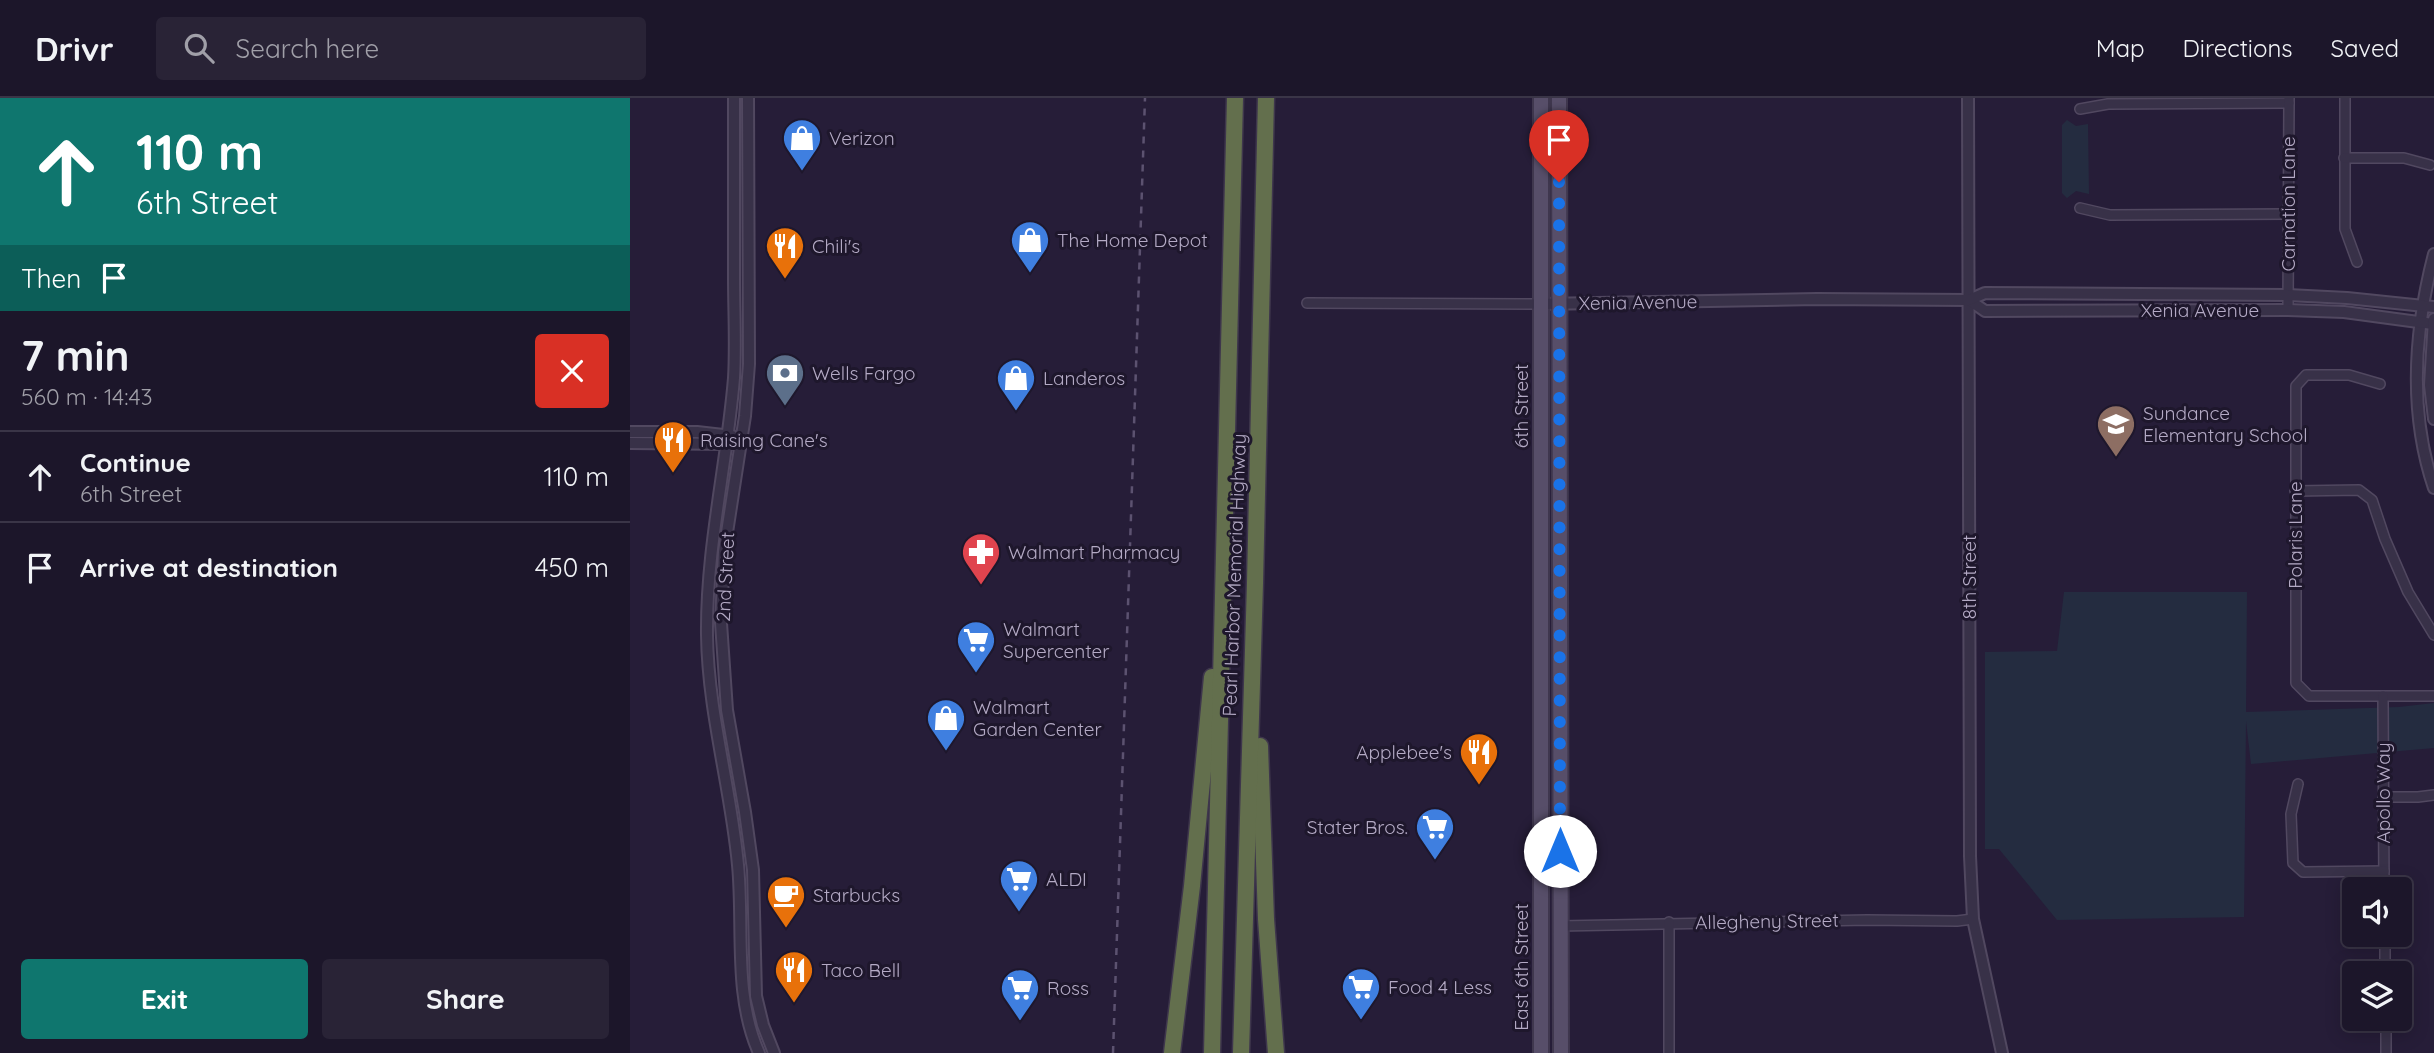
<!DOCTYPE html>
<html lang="en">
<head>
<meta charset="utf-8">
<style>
  :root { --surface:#1c162a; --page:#292336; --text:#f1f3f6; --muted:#a09fa8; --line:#3a3547; --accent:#0f766e }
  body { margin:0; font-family:Quicksand,sans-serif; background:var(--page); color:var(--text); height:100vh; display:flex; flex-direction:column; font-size:26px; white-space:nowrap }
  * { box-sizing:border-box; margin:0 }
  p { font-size:23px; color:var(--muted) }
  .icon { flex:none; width:38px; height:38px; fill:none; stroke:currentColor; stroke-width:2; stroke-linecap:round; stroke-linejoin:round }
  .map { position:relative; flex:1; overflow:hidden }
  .panel { display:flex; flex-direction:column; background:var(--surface); width:630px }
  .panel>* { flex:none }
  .guide { background:#0f766e; color:#fff; overflow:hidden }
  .buttons { position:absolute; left:1712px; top:779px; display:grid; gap:14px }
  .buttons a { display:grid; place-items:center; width:70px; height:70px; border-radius:7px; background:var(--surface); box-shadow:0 4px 18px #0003,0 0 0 2px var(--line); font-size:35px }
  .pin { position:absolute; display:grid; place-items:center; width:60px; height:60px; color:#fff; margin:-72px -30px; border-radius:50% 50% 50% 0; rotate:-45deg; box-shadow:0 0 7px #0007 }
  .pin .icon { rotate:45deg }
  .me { position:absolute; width:77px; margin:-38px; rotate:0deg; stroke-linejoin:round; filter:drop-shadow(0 0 5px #0008) }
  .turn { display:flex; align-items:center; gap:24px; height:147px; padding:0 21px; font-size:32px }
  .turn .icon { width:91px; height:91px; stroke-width:2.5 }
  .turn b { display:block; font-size:49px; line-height:60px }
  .then { display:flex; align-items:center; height:66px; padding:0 21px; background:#0003; gap:14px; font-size:26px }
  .round { display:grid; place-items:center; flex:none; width:74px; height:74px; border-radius:7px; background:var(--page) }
  .head { display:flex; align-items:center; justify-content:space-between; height:119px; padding:0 21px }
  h1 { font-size:42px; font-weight:700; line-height:52px }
  .primary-button { display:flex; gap:14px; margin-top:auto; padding:14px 21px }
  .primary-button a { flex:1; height:80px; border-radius:7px; background:var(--accent); color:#fff; font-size:28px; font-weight:700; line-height:80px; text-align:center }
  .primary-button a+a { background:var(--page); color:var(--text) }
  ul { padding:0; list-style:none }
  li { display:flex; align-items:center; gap:21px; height:91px; padding:0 21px; border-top:2px solid var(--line) }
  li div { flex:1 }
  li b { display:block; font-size:26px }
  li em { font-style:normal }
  header { display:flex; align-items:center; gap:42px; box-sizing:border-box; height:98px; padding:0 35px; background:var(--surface); border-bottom:2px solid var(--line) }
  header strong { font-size:33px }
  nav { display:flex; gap:38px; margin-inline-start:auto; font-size:24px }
  .search { width:490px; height:63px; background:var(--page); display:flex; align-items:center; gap:18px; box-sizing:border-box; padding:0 24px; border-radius:7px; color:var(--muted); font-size:26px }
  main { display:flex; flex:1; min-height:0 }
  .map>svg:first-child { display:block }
</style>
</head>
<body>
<header>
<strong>Drivr</strong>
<div class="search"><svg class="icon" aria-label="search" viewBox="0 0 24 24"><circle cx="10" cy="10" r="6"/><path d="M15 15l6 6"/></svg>Search here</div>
<nav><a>Map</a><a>Directions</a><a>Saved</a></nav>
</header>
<main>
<section class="panel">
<div class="guide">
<div class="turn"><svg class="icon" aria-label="ahead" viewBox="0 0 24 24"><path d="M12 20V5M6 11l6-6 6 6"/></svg><div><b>110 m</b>6th Street</div></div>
<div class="then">Then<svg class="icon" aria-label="arrive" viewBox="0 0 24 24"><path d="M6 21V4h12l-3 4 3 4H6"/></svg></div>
</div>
<div class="head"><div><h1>7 min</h1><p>560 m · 14:43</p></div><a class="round" style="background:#d93025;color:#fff"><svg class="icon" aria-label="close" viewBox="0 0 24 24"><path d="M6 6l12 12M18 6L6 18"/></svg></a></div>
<ul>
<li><svg class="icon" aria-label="ahead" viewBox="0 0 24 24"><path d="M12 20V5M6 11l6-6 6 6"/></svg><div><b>Continue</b><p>6th Street</p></div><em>110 m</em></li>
<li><svg class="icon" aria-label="arrive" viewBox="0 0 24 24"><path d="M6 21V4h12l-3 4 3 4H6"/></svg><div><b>Arrive at destination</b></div><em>450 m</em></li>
</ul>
<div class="primary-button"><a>Exit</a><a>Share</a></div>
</section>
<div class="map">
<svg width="1804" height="955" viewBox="0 0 1804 955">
  <rect width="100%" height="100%" fill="#261d38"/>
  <g fill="#242c40">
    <polygon points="1437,22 1446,28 1458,26 1459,96 1446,93 1437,100 1432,95 1432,27"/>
    <polygon points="1434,494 1617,494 1616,614 1769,609 1804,605 1804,650 1621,666 1616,623 1614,819 1427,822 1369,751 1355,751 1355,554 1427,553"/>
  </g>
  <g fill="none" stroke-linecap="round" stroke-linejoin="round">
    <g stroke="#514860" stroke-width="12">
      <g id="minor">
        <polyline points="1715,0 1715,131 1727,164"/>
        <polyline points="1450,11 1478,6 1659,5"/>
        <polyline points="1714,60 1774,60 1800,67"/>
        <polyline points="1450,110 1480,117 1658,116"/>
        <polyline points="677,205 910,206"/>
        <polyline points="1658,212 1659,0"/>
        <polyline points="1750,286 1719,277 1676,277 1666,288 1666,585 1679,598 1804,598"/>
        <polyline points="1665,393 1729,392 1742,402 1755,441 1778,494 1804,537"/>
        <polyline points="1753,598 1754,791"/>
        <polyline points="1668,686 1661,716 1663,765 1673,774 1754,773"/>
        <polyline points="1753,699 1788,699 1804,697"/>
        <polyline points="930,828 1237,822 1327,823 1343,821"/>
        <polyline points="1755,836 1755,875"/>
        <polyline points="1756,920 1756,955"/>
        <polyline points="1039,955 1039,824"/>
      </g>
    </g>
    <g stroke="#514860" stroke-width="14">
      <g id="tertiary">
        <path d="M104,0c0,60 0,120 0,180 0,33 2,67 0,100 -7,86 -28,170 -27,257 1,78 24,153 31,230 6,62 -5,130 21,188"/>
        <polyline points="118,0 119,266 115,318 94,454 91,525 97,612 115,714 123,772 126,898 133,927 144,955"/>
        <polyline points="1338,0 1340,758 1343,821 1372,955"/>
        <path d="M1804,156c-20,77 -26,157 0,234"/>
        <polyline points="1339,202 1355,213 1658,212 1714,214 1803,226"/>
        <polyline points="910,206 1187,201 1339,202 1355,195 1658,197 1717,200 1804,209"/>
        <polyline points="1804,221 1800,287 1804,321"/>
        <polyline points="0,334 67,334 102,338"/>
        <polyline points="0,345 101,346"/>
      </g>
    </g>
    <g stroke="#3f374e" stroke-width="18">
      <g id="primary">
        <polyline points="929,0 931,955"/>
        <polyline points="911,955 911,0"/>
      </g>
    </g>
    <g stroke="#3e364c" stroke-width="19">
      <g id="motorway">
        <polyline points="630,648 636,821 646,955"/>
        <polyline points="542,955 562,788 582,579"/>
        <polyline points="582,955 605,0"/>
        <polyline points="611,955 625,485 636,0"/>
      </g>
    </g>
    <use href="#minor" stroke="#383148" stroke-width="9"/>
    <use href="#tertiary" stroke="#383148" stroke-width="10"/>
    <use href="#primary" stroke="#574e69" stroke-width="14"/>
    <use href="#motorway" stroke="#636f4d" stroke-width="16"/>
    <polyline stroke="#5c5270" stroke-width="2.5" stroke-dasharray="7 7" stroke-linecap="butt" points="483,955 515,0"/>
  </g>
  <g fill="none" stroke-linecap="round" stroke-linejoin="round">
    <polyline stroke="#1a73e8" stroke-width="12" stroke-dasharray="0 21.6" points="929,84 930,753"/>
  </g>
  <defs>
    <g id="shop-pin" transform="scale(2.0125)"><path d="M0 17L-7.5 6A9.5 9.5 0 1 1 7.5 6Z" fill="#3f7fe0" stroke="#1e172c"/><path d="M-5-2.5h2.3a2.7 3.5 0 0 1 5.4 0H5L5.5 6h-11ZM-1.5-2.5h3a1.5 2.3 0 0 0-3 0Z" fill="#fff"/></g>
    <g id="restaurant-pin" transform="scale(2.0125)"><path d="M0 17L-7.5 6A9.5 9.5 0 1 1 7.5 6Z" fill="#e8710a" stroke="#1e172c"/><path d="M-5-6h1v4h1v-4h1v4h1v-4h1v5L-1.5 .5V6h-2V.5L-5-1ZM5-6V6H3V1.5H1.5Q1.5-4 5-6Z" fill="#fff"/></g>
    <g id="bank-pin" transform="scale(2.0125)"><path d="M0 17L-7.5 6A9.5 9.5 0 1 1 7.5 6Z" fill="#5c6f8a" stroke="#1e172c"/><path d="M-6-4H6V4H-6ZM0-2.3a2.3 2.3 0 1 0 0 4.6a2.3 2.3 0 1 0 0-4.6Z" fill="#fff"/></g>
    <g id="school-pin" transform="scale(2.0125)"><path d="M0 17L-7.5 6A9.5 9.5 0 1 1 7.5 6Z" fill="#8d6e63" stroke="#1e172c"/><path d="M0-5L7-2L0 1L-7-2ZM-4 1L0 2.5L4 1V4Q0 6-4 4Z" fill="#fff"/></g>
    <g id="pharmacy-pin" transform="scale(2.0125)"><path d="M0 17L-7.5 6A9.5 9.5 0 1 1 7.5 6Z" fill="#e0444e" stroke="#1e172c"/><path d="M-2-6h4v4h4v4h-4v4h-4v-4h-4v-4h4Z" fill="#fff"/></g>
    <g id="supermarket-pin" transform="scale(2.0125)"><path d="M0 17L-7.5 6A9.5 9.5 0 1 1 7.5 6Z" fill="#3f7fe0" stroke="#1e172c"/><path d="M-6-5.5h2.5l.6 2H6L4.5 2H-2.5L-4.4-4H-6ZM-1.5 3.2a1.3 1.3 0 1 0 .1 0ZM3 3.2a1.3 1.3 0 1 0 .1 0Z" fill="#fff"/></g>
    <g id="cafe-pin" transform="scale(2.0125)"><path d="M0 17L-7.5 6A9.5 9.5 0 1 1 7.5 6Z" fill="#e8710a" stroke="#1e172c"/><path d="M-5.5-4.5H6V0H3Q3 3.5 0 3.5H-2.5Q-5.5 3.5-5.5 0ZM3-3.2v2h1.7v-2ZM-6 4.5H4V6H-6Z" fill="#fff"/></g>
  </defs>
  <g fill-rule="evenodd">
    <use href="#shop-pin" x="172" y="40"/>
    <use href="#shop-pin" x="400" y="142"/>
    <use href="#restaurant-pin" x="155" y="148"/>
    <use href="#bank-pin" x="155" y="275"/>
    <use href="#shop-pin" x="386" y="280"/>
    <use href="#school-pin" x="1486" y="326"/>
    <use href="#restaurant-pin" x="43" y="342"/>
    <use href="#pharmacy-pin" x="351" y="454"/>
    <use href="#supermarket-pin" x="346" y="542"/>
    <use href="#shop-pin" x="316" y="620"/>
    <use href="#restaurant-pin" x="849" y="654"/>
    <use href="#supermarket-pin" x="805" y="729"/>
    <use href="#supermarket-pin" x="389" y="781"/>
    <use href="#cafe-pin" x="156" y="797"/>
    <use href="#restaurant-pin" x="164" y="872"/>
    <use href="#supermarket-pin" x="731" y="889"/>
    <use href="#supermarket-pin" x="390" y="890"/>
  </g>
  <g text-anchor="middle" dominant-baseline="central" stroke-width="6" stroke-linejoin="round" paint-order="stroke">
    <g font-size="19" fill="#b4aac5" stroke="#1e172c" text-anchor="start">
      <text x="199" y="40">Verizon</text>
      <text x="427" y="142">The Home Depot</text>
      <text x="182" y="148">Chili's</text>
      <text x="182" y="275">Wells Fargo</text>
      <text x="413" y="280">Landeros</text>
      <text x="1513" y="315">Sundance<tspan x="1513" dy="22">Elementary School</tspan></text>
      <text x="70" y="342">Raising Cane's</text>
      <text x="378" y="454">Walmart Pharmacy</text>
      <text x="373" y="531">Walmart<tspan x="373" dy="22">Supercenter</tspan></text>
      <text x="343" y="609">Walmart<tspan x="343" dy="22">Garden Center</tspan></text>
      <text x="822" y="654" text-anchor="end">Applebee's</text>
      <text x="778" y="729" text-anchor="end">Stater Bros.</text>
      <text x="416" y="781">ALDI</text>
      <text x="183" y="797">Starbucks</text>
      <text x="191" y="872">Taco Bell</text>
      <text x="758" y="889">Food 4 Less</text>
      <text x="417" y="890">Ross</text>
    </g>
    <g font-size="19" fill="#b4aac5" stroke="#1e172c">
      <text transform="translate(1658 106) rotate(-90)">Carnation Lane</text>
      <text transform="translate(1008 204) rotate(-1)">Xenia Avenue</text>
      <text x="1570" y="212">Xenia Avenue</text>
      <text transform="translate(891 308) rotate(-90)">6th Street</text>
      <text transform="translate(1665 437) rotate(-90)">Polaris Lane</text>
      <text transform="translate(604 477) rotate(-88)">Pearl Harbor Memorial Highway</text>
      <text transform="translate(95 479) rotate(-87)">2nd Street</text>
      <text transform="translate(1339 479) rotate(-90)">8th Street</text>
      <text transform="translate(1753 695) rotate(-90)">Apollo Way</text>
      <text transform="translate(1137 823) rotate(-1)">Allegheny Street</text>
      <text transform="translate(891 869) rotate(-90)">East 6th Street</text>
    </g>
  </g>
</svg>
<div class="buttons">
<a><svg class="icon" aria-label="sound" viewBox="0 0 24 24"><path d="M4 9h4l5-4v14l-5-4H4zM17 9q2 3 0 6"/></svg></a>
<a><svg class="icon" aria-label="layers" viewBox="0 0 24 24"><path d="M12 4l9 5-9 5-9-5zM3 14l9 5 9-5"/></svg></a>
</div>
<div class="pin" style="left:929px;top:84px;background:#d93025"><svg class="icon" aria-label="arrive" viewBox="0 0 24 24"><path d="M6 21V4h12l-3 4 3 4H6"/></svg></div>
<svg class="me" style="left:930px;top:753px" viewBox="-20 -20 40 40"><circle r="19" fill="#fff"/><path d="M0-13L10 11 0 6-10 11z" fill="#1a73e8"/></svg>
</div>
</main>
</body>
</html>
